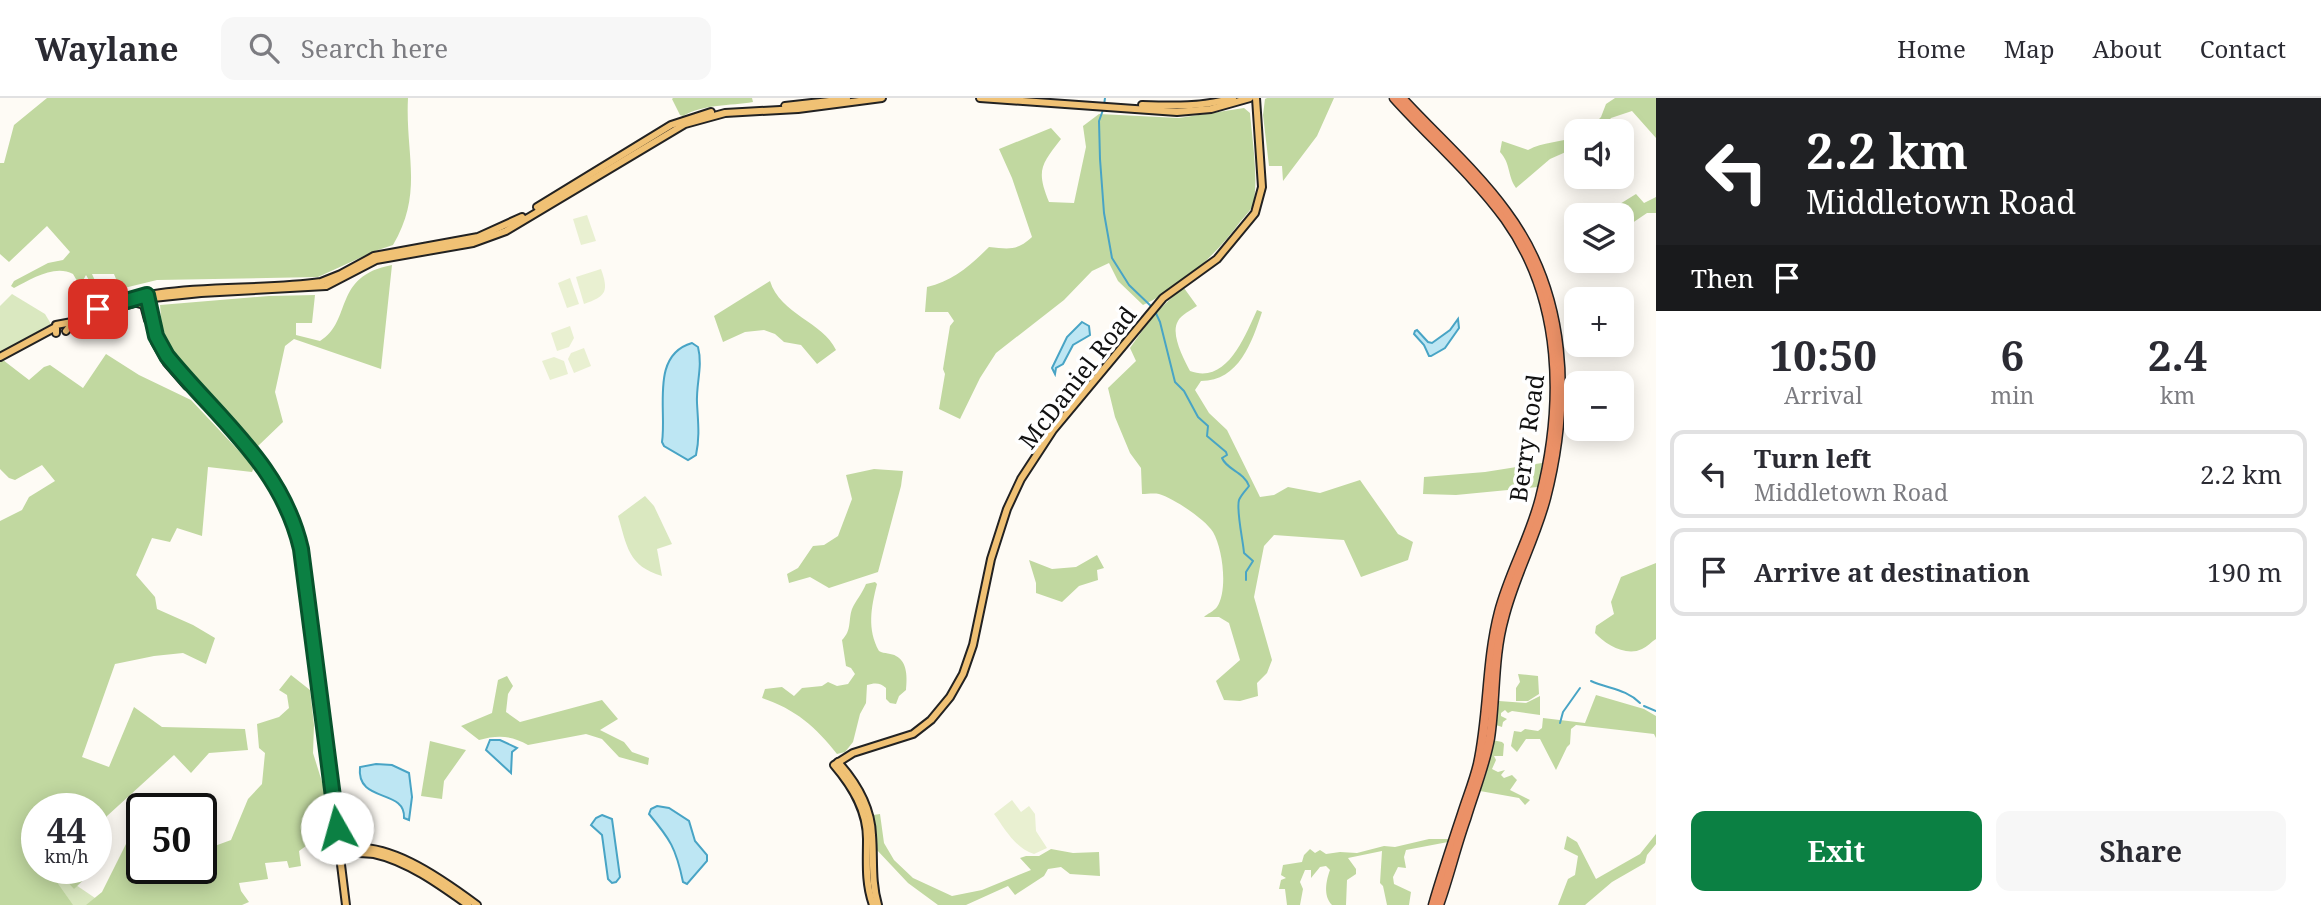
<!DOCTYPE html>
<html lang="en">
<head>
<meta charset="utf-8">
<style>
  :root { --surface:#fff; --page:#f7f7f7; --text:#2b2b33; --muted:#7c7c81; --line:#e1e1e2; --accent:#0b8043 }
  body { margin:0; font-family:"Noto Serif",serif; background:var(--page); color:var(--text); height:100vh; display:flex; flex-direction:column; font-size:26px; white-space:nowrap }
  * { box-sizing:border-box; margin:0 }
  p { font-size:23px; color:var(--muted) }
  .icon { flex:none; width:38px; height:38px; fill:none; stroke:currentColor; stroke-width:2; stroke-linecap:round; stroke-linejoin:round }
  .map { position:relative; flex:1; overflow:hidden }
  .sheet { display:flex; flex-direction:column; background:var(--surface); width:665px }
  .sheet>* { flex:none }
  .guide { background:#202124; color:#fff; overflow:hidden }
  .controls { position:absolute; left:1564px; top:21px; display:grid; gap:14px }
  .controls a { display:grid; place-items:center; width:70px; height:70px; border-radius:14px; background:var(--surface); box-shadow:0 4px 18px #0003; font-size:35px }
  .speed { position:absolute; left:21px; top:695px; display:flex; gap:14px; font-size:35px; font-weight:700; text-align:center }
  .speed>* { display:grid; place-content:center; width:91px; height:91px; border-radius:50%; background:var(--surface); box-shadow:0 4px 18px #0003; line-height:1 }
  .speed small { font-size:18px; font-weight:400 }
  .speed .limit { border:4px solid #111; border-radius:10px; background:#fff; color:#111 }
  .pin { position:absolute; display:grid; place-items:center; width:60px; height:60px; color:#fff; margin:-30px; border-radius:14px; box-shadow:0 4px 10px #0006 }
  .me { position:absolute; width:77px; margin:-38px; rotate:353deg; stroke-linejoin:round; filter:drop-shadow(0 0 5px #0008) }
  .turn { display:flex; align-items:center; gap:24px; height:147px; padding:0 35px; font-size:32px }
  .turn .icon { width:91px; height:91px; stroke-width:2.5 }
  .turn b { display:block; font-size:49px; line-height:60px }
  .then { display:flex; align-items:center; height:66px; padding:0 35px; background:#0003; gap:14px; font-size:26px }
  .eta { display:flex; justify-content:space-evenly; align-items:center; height:119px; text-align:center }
  .eta b { font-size:42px; font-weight:700; line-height:49px }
  .button { display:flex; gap:14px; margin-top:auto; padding:14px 35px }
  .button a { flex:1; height:80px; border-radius:14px; background:var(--accent); color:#fff; font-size:28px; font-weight:700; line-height:80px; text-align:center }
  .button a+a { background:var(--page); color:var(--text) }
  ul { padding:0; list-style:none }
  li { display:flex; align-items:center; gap:21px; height:88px; margin:0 14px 10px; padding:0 21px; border:4px solid var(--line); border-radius:14px }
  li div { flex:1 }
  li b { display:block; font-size:26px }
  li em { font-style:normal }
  header { display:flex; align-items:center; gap:42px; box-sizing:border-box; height:98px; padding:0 35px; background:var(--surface); border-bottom:2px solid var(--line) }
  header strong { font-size:33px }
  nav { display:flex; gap:38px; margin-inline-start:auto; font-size:24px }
  .search { width:490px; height:63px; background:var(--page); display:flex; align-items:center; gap:18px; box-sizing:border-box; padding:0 24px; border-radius:14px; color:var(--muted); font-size:26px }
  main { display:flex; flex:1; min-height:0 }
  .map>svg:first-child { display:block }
</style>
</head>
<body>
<header>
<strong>Waylane</strong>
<div class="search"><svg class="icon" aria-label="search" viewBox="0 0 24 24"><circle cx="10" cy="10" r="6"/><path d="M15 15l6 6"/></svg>Search here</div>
<nav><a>Home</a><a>Map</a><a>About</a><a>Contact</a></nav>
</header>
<main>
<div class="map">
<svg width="1656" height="807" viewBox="0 0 1656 807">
  <rect width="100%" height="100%" fill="#fefbf5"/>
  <g fill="#dae8c0">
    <polygon points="12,196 45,216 51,226 0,255 0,208"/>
    <path d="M645,398l9,10 18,38 -15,5 5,27c-34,-10 -35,-30 -44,-60z"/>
    <polygon points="51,770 95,800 95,807 51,807"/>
  </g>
  <g fill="#c1d8a0">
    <path d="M47,0h361c-3,56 16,94 -15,147l-18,6 -57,26 -161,3 -37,9 -6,-15h-22l5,11 -4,2 -7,-12 -6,11 -7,-12c-18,-10 -42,5 -59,14l-3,-2 3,-5 34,-18 15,-3 7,-8 -23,-26 -38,36 -9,-8v-91h4l10,-38z"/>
    <path d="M673,0h79l1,4c-23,4 -49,2 -70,14l-3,-1 -8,-16z"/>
    <polygon points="1267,0 1334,0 1317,38 1283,83 1282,68 1269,68 1263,17 1265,1"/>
    <polygon points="1615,0 1656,0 1656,40 1632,13 1611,20 1601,33 1587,33 1601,19 1606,6"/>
    <path d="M1244,10l6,5c2,24 9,69 3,92 -2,5 -9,12 -13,17 -24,33 -60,66 -97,83l-25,-24 -9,-18 -17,8 -28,29 -68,53 -16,25 -20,41 -21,-10 6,-35 -2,-5 7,-43 4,-5 -6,-9h-23l2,-25c26,-6 44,-22 62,-40 20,2 28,4 43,-10l-20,-59 -13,-29 52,-21 10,11c-20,26 -25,31 -12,63l25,1 12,-56 -3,-21 16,-12 80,4z"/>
    <path d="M1577,39v10l-27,12 -34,29c-9,-13 -5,-24 -16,-36l2,-11 26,9c15,-8 32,-8 49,-13z"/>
    <polygon points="1636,96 1644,105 1656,99 1656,115 1647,115 1622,132 1622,117 1602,117"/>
    <path d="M392,167l-11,104 -87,-30 -9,7 -10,46 8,30 -25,24c-24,-24 -85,-82 -94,-114 -3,-8 -3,-18 -4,-27l109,-9 46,-1 -3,28h-16v12l24,6c33,-20 12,-65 72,-76z"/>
    <path d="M770,183c10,33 53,41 66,69l-19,14 -16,-19 -17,-3 -9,-8 -11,-4 -19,2 -22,10 -9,-26z"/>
    <path d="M1184,190l13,18c-6,4 -16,9 -19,15 -8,13 6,38 12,50 37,14 55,-35 67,-61l5,2c-10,30 -23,69 -61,69l-6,9 14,23 18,17 33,67 14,-2 14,-8 32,6 40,-13 38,54 15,8 -5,18 -47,17 -17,-37 -70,-5 -10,11 -10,51 18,63 -5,13 -10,10 1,13 -18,5 -16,-1 -8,-19 24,-21 -11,-37 -10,-6h-15c3,-3 10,-6 13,-10 11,-16 6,-58 -4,-75 -8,-13 -40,-34 -54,-38 -5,-1 -12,0 -17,0l-1,-26 -11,-15 -15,-36 -7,-29 28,-27 -6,-13c16,-23 31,-44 54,-60z"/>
    <polygon points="106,256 139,277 191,302 254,369 252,374 208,369 202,438 177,430 170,444 152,440 136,477 155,499 157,511 193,527 215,540 206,566 183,555 154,558 115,566 82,659 109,669 134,609 162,629 245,631 248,652 209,655 191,675 174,657 107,718 99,737 101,752 96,768 96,710 37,710 37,749 22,733 37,755 37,770 47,770 73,807 0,807 0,423 22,412 29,399 55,383 42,367 15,382 9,380 0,371 0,264 3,262 29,282 44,269 50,267 83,290"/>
    <polygon points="1542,365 1538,389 1456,397 1423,396 1424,379 1485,374"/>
    <polygon points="874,371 903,373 901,388 878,474 829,490 810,479 789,485 787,476 798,470 813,448 824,447 838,438 852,401 846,377"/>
    <polygon points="1097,457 1104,470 1097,472 1098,482 1079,488 1062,504 1036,495 1036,485 1029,462 1052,471 1076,469"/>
    <path d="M1656,465v76c-5,3 -9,8 -14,10 -16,8 -37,-5 -47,-16l1,-7 18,-12 -3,-12 10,-25z"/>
    <path d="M875,484l2,2c-6,24 -10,45 2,67 5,3 13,2 17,5 12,6 11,23 10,34l-7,6 -3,8 -6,-1 -4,-4v-11c-6,-6 -12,-5 -19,-3l-1,18 -6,11 -7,28 -8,10 -8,2c-21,-27 -42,-45 -75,-56l3,-9 17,-2 12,9 8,-8 20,-2 6,-4 9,4 11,-2 7,-10 -4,-6 -5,-2 -4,-26c10,-10 6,-19 10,-31 4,-9 10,-15 14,-25z"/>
    <polygon points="1518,576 1538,578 1539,596 1528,603 1516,603 1516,590 1520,584"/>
    <polygon points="291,577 310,592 314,627 313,655 323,687 332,759 319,762 314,749 306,748 299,753 301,768 289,770 287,763 265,765 268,781 239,785 241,793 249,804 242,807 86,807 102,794 130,738 142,740 142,770 201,770 201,753 231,742 248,701 262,686 265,655 259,650 257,626 279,619 289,610 287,597 279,592"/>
    <path d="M507,578l6,10 -5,8 -2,18 14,10 82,-22 16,19 -18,11 24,12 8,10 17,6 -1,7 -29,-8 -17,-18 -16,-5 -58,11c-17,-10 -31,-10 -49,-5l-18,-14 31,-13 6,-33z"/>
    <polygon points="1596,597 1644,611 1656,618 1656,640 1654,636 1576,627 1571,631 1570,646 1567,649 1556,672 1540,641 1526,641 1517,654 1511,648 1514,633 1521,634 1525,631 1538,633 1542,630 1543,620 1585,625"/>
    <polygon points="1540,598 1540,617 1512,613 1508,615 1505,612 1501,615 1501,618 1507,621 1503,624 1502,629 1496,627 1499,603 1526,605"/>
    <polygon points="1492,642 1502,644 1504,646 1503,658 1494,658 1496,662 1492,671 1498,674 1505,672 1501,677 1504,680 1512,677 1517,682 1510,692 1530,702 1525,707 1519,700 1480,693 1486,677"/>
    <polygon points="430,643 466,652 444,683 442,701 421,698"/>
    <polygon points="880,716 884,745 894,762 913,780 952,798 982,792 1031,772 1020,760 1026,758 1039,758 1051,751 1073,755 1099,754 1100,778 1070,776 1061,769 1048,771 1044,778 1015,797 1008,788 966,807 938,807 908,785 876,751 873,717"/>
    <polygon points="1656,736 1656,746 1647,757 1645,765 1612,784 1585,807 1558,807 1568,781 1575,777 1578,758 1564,751 1567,738 1577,744 1596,781 1640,756"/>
    <path d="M1429,741h22l-3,3 -42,8 -2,7 2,11 -8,-1 -5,10 1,7 17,8 -2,13h-22l-4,-19 -3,-3 2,-32 -34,7 8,11v5l-9,6 -1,25h-14c-9,-9 -6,-24 -2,-35l-4,-4 -6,1 -9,11v-8h-6l-5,12 3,7 -3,16h-13l-2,-16h-6l2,-9 5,-2 -5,-3 2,-10 19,-3 2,-7 6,-6 5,4 5,-3 6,4 14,-2 17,1 27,-7 11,1z"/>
    <polygon points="55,770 96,770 74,791"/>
  </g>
  <g fill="#e9f0d1">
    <polygon points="587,117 596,143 581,147 573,121"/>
    <path d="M601,171c8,23 5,27 -17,35l-8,-27z"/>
    <polygon points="570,180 579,206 567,210 558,185"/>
    <polygon points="570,228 574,240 569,249 557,253 551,235"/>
    <polygon points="584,250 591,268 574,275 568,261 571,255"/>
    <polygon points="554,259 564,263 568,276 550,282 542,263"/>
    <path d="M1012,702l9,12 8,-6 6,8 1,17 11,17 -13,6c-19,-6 -29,-25 -40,-40z"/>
  </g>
  <g fill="#bde6f3" stroke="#48a4c5" stroke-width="2">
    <polygon points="1458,221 1459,230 1445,250 1431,258 1429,258 1424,247 1414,236 1415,233 1417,232 1428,244 1432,245 1450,232"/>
    <polygon points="1082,224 1089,228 1090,237 1073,247 1063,266 1056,270 1055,276 1052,270 1067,239"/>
    <path d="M692,245l6,4c5,19 -2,37 -1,56 1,19 3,34 -1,52l-8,5 -24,-14 -2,-4c5,-32 -12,-87 30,-99z"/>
    <polygon points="490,642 500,642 517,650 512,654 511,675 486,652"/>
    <path d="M376,666l16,1 17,8 3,24 -3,23 -5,-2c2,-30 -48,-14 -44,-51z"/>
    <path d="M657,708l12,2 20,13 6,20 12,14v6l-20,23 -4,-2c-7,-34 -13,-43 -34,-68l2,-5z"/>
    <polygon points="602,717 612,721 620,779 616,784 612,785 608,781 602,737 591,727 596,720"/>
  </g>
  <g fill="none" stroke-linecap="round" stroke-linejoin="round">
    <g stroke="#48a4c5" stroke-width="2">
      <polyline points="1104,7 1105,0"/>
      <path d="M1103,12l-4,11 1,38 4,54 8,45 17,27 25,24 6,13 15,60 9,9 14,26 10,9 -1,10 19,16 1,3 -5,3c5,12 22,14 27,28 -4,5 -8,9 -10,14 -3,10 4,40 5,53l9,8 -7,11v8"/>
      <path d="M1591,583c18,8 35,8 49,22"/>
      <polyline points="1644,608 1656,613"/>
      <polyline points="1560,625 1563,614 1580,590"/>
    </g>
    <g stroke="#222" stroke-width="10">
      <g id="major">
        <polyline points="980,0 1177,14 1211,11 1250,0"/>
        <path d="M1142,7c31,1 61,2 91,-7"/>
        <polyline points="785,8 847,1"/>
        <polyline points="537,109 671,27 711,14"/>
        <polyline points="148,199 153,229 167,258 262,365 278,389 297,432 307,491 346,807"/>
        <polyline points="137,205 144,207 148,222"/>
        <path d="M81,218c76,-37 160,-23 240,-34l20,-8 33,-18 104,-19 44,-20"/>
        <polyline points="66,233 70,228 102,214 153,200 201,195 326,188 376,162 473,145 506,133 685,26 725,15 798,11 882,0"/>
        <polyline points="56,235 56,227 72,224"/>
        <polyline points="155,244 167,265 187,288"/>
        <polyline points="0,259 54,230"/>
        <path d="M838,664c19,21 33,44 34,73 2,24 -1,46 6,70"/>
        <path d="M337,753c45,-16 105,28 140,54"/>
        <path d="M340,753c11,3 22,1 34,3 33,7 66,31 94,51"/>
        <path d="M873,807c-8,-22 -6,-43 -6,-66 0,-29 -15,-53 -33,-74l19,-12 60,-19 18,-14 19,-23 13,-23 10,-29 18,-86 16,-50 14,-30 32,-49 110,-132 54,-39 38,-46 7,-26 -6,-89"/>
      </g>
    </g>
    <g stroke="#222" stroke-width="11">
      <g id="highway">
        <path d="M1394,0c36,40 79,77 111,121 58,81 59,185 35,279 -10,40 -31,75 -41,114 -13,50 -10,102 -21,152 -4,17 -11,34 -16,50 -10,30 -20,60 -29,91"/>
        <path d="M1402,0c34,37 74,72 104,113 62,83 65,189 40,287 -11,42 -32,79 -42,120 -11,39 -8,80 -14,120 -5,28 -16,54 -24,81 -10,28 -17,58 -27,86"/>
      </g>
    </g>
    <use href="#major" stroke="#f0c174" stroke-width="6"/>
    <use href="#highway" stroke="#eb9167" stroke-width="8"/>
  </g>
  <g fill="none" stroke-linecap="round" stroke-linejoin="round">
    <g stroke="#07532c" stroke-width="18">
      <path id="route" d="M98,211l49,-14 9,41 11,20c51,63 115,110 134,193l36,279"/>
    </g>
    <use href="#route" stroke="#0b8043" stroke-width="12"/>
  </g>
  <g text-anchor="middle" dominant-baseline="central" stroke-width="7" stroke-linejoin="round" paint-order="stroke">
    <g font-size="24" fill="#111" stroke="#fff">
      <text transform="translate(1077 279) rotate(-52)">McDaniel Road</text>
      <text transform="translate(1526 340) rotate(-82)">Berry Road</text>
    </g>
  </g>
</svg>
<div class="controls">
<a><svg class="icon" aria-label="sound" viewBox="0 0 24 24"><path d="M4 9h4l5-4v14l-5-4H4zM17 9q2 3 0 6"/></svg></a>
<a><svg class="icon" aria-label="layers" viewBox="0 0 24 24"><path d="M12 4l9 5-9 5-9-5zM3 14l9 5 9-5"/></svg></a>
<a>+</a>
<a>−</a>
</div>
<div class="speed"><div>44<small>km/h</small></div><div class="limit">50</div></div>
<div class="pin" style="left:98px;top:211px;background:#d93025"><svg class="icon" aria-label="arrive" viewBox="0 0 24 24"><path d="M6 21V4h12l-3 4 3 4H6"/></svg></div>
<svg class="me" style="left:337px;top:730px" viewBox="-20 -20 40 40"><circle r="19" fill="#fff"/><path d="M0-13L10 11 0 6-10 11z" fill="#0b8043"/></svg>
</div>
<section class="sheet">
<div class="guide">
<div class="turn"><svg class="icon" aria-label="left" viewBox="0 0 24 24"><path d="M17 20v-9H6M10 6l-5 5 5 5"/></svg><div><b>2.2 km</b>Middletown Road</div></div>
<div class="then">Then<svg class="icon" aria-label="arrive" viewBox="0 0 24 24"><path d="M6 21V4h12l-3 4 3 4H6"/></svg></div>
</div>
<div class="eta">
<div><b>10:50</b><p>Arrival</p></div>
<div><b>6</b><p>min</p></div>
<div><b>2.4</b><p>km</p></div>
</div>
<ul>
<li><svg class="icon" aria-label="left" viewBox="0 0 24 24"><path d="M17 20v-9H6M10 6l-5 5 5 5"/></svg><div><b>Turn left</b><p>Middletown Road</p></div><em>2.2 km</em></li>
<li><svg class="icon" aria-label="arrive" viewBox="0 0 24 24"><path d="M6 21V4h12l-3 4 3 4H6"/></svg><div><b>Arrive at destination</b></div><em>190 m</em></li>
</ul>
<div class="button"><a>Exit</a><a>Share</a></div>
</section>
</main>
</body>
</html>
